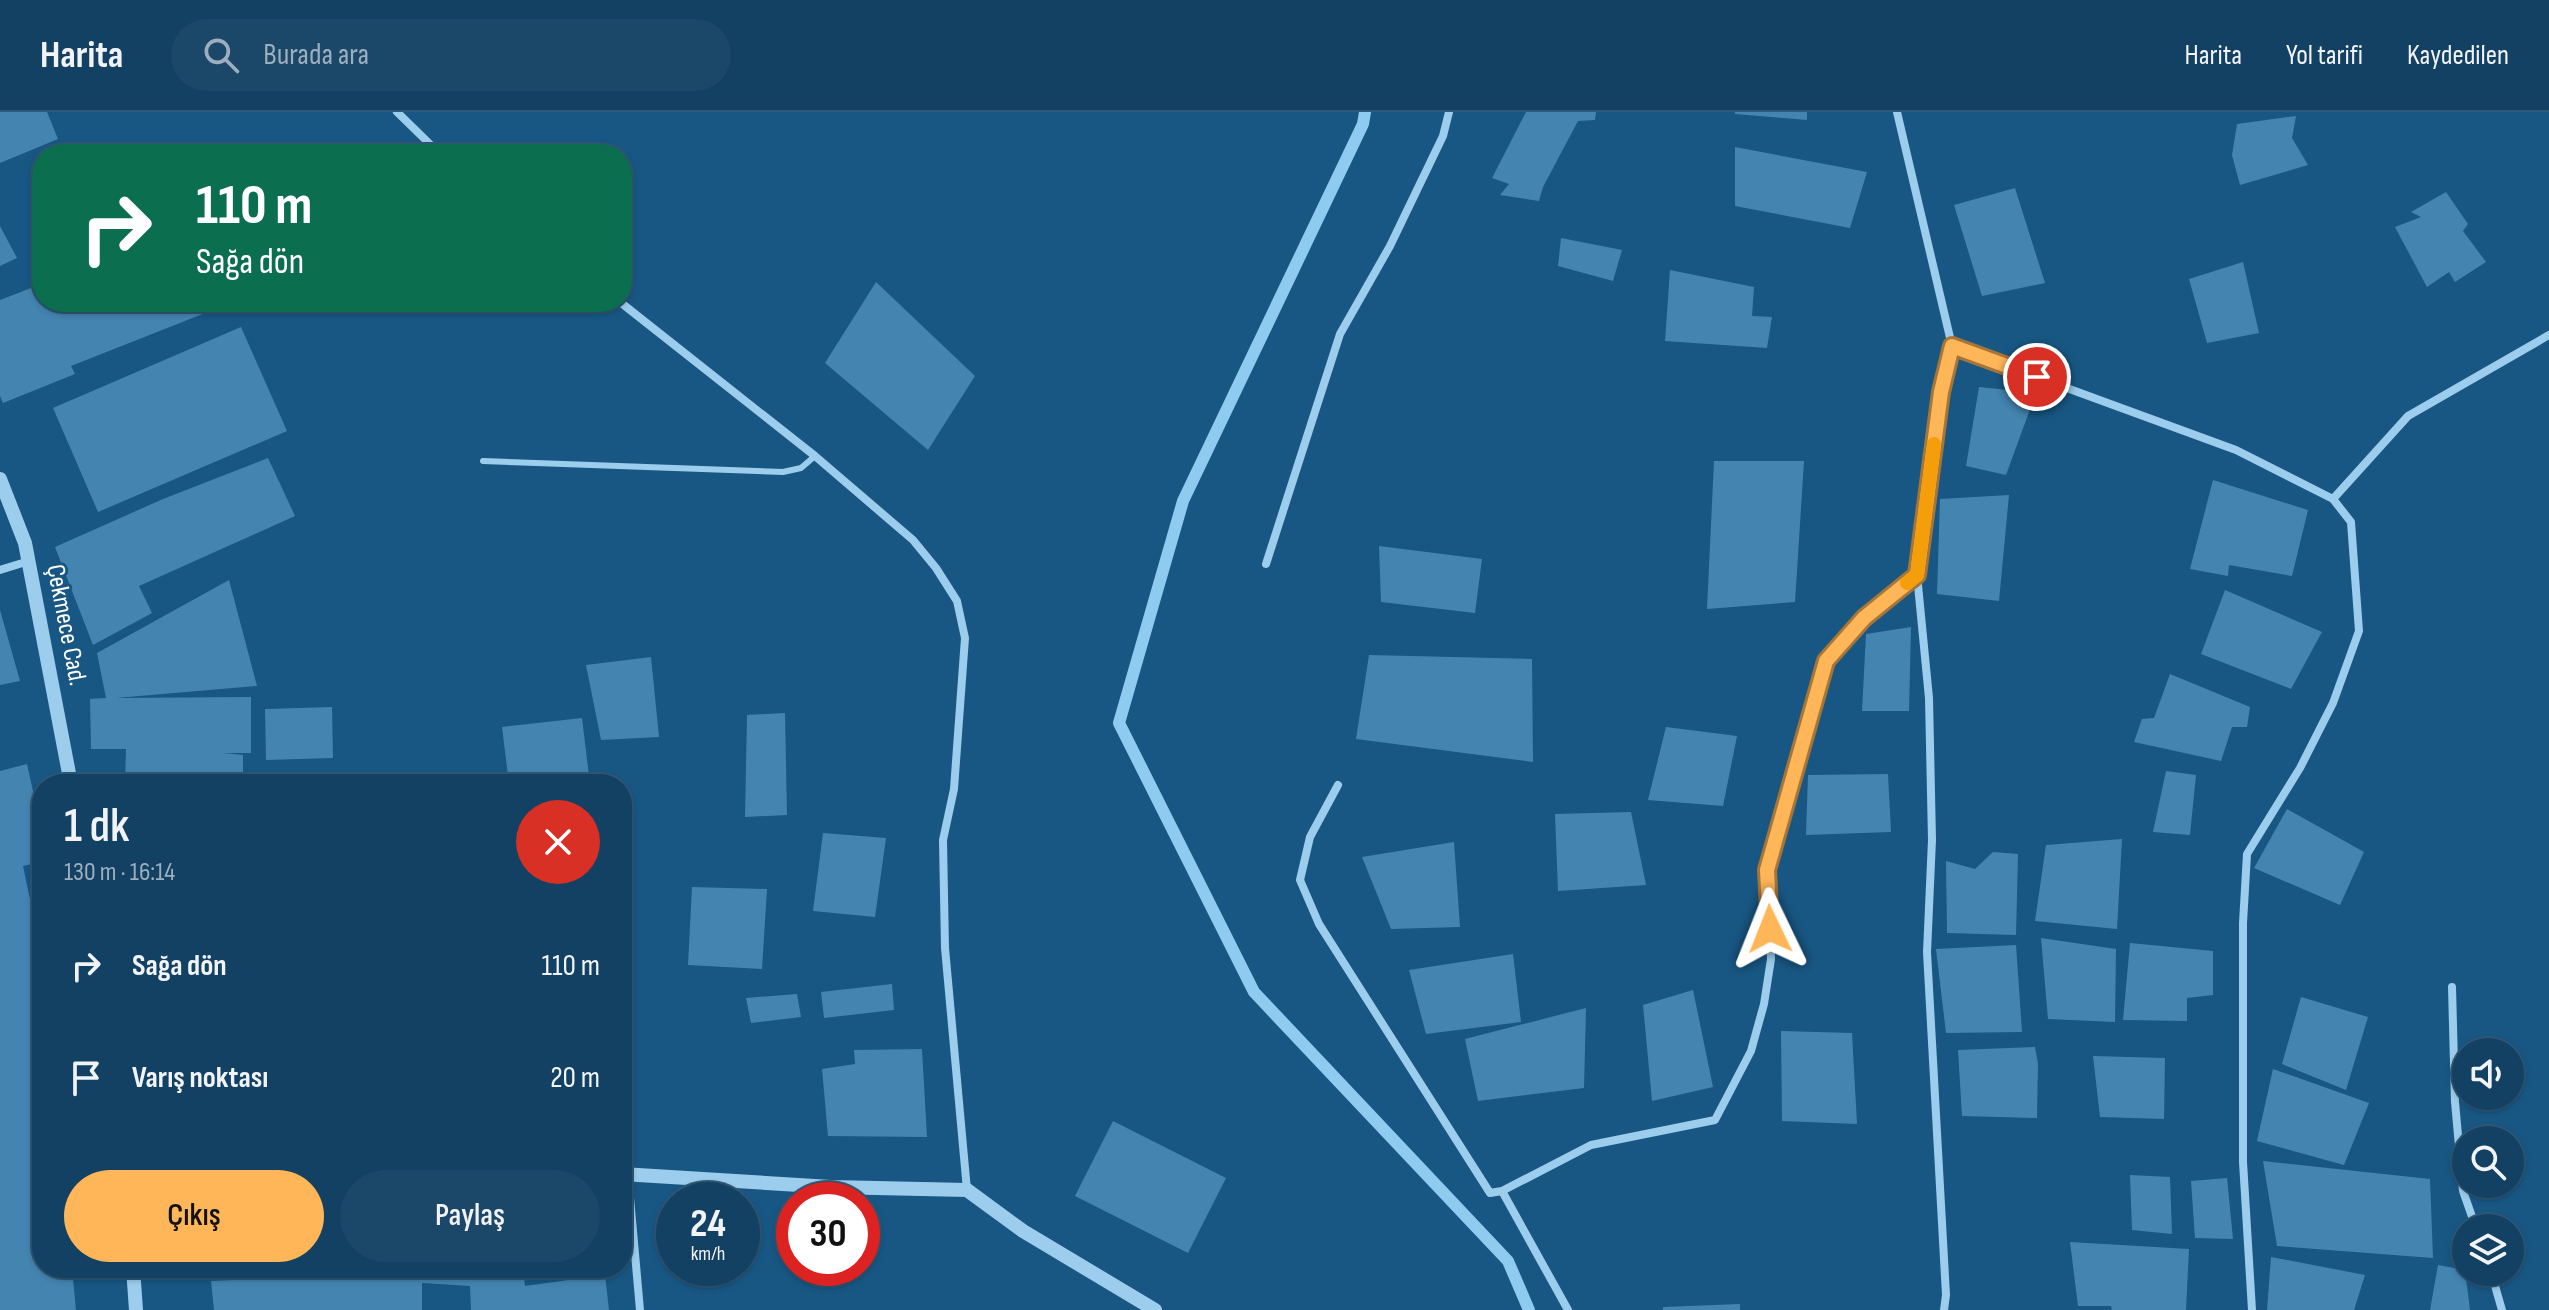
<!DOCTYPE html>
<html lang="tr">
<head>
<meta charset="utf-8">
<style>
  :root { --surface:#124163; --page:#1b4869; --text:#f1f3f6; --muted:#9cafbe; --line:#315a78; --accent:#ffb658 }
  body { margin:0; font-family:"Sofia Sans Condensed",sans-serif; background:var(--page); color:var(--text); height:100vh; display:flex; flex-direction:column; font-size:30px; white-space:nowrap }
  * { box-sizing:border-box; margin:0 }
  p { font-size:26px; color:var(--muted) }
  .icon { flex:none; width:44px; height:44px; fill:none; stroke:currentColor; stroke-width:2; stroke-linecap:round; stroke-linejoin:round }
  .map { position:relative; flex:1; overflow:hidden }
  .drawer { position:absolute; left:32px; top:662px; width:600px; height:504px; display:flex; flex-direction:column; background:var(--surface); border-radius:32px; box-shadow:0 2px 6px #0004,0 0 0 2px var(--line) }
  .drawer>* { flex:none }
  .guide { position:absolute; left:32px; top:32px; width:600px; height:168px; border-radius:32px; box-shadow:0 2px 6px #0004,0 0 0 2px var(--line); background:#0b6e4f; color:#fff; overflow:hidden }
  .fabs { position:absolute; left:2452px; top:926px; display:grid; gap:16px }
  .fabs a { display:grid; place-items:center; width:72px; height:72px; border-radius:50%; background:var(--surface); box-shadow:0 2px 6px #0004,0 0 0 2px var(--line); font-size:40px }
  .speed { position:absolute; left:656px; top:1070px; display:flex; gap:16px; font-size:40px; font-weight:700; text-align:center }
  .speed>* { display:grid; place-content:center; width:104px; height:104px; border-radius:50%; background:var(--surface); box-shadow:0 2px 6px #0004,0 0 0 2px var(--line); line-height:1 }
  .speed small { font-size:20px; font-weight:400 }
  .speed .limit { border:12px solid #d22; background:#fff; color:#111 }
  .pin { position:absolute; display:grid; place-items:center; width:68px; height:68px; color:#fff; margin:-34px; border:4px solid #fff; border-radius:50%; box-shadow:0 2px 8px #0007 }
  .me { position:absolute; width:88px; margin:-44px; rotate:358deg; stroke-linejoin:round; filter:drop-shadow(0 0 6px #0008) }
  .turn { display:flex; align-items:center; gap:28px; height:168px; padding:0 32px; font-size:36px }
  .turn .icon { width:104px; height:104px; stroke-width:2.5 }
  .turn b { display:block; font-size:56px; line-height:68px }
  .round { display:grid; place-items:center; flex:none; width:84px; height:84px; border-radius:42px; background:var(--page) }
  .overview { display:flex; align-items:center; justify-content:space-between; height:136px; padding:0 32px }
  h1 { font-size:48px; font-weight:600; line-height:60px }
  .button { display:flex; gap:16px; margin-top:auto; padding:16px 32px }
  .button a { flex:1; height:92px; border-radius:48px; background:var(--accent); color:#111; font-size:32px; font-weight:600; line-height:92px; text-align:center }
  .button a+a { background:var(--page); color:var(--text) }
  ul { padding:0; list-style:none }
  li { display:flex; align-items:center; gap:24px; height:112px; padding:0 32px }
  li div { flex:1 }
  li b { display:block; font-size:30px }
  li em { font-style:normal }
  header { display:flex; align-items:center; gap:48px; box-sizing:border-box; height:112px; padding:0 40px; background:var(--surface); border-bottom:2px solid var(--line) }
  header strong { font-size:38px }
  nav { display:flex; gap:44px; margin-inline-start:auto; font-size:28px }
  .search { width:560px; height:72px; background:var(--page); display:flex; align-items:center; gap:20px; box-sizing:border-box; padding:0 28px; border-radius:44px; color:var(--muted); font-size:30px }
  .map>svg:first-child { display:block }
</style>
</head>
<body>
<header>
<strong>Harita</strong>
<div class="search"><svg class="icon" aria-label="search" viewBox="0 0 24 24"><circle cx="10" cy="10" r="6"/><path d="M15 15l6 6"/></svg>Burada ara</div>
<nav><a>Harita</a><a>Yol tarifi</a><a>Kaydedilen</a></nav>
</header>
<div class="map">
<svg width="2549" height="1198" viewBox="0 0 2549 1198">
  <rect width="100%" height="100%" fill="#185784"/>
  <g fill="none" stroke-linecap="round" stroke-linejoin="round">
    <polyline stroke="#8fcaef" stroke-width="12" points="1365,0 1363,12 1183,389 1119,611 1254,880 1508,1149 1529,1198"/>
  </g>
  <g fill="#4484b0">
    <polygon points="0,0 47,0 58,27 0,51"/>
    <polygon points="1526,0 1596,0 1595,8 1578,9 1543,75 1539,89 1500,83 1509,72 1492,66"/>
    <polygon points="1735,0 1807,0 1807,8 1735,2"/>
    <polygon points="2296,4 2292,26 2308,53 2240,73 2232,43 2237,12"/>
    <polygon points="1735,35 1867,60 1850,116 1735,94"/>
    <polygon points="2015,76 2045,171 1982,184 1954,93"/>
    <polygon points="2446,80 2468,112 2463,119 2486,150 2455,170 2449,160 2427,175 2395,115 2421,105 2411,100"/>
    <polygon points="0,114 17,146 0,154"/>
    <polygon points="1561,126 1622,138 1613,169 1558,154"/>
    <polygon points="2243,150 2259,221 2207,231 2189,167"/>
    <polygon points="1670,158 1754,175 1752,204 1772,205 1767,236 1665,229"/>
    <polygon points="876,170 975,264 928,338 825,251"/>
    <polygon points="39,173 42,190 233,190 71,254 75,262 3,291 0,284 0,188"/>
    <polygon points="241,215 287,319 98,400 53,296"/>
    <polygon points="1979,275 2036,281 2006,363 1966,354"/>
    <polygon points="268,346 295,404 139,474 152,501 93,533 55,435 163,387"/>
    <polygon points="1714,349 1804,349 1795,490 1707,497"/>
    <polygon points="2213,368 2308,398 2292,464 2229,453 2228,464 2190,457"/>
    <polygon points="2009,383 1999,489 1937,482 1940,387"/>
    <polygon points="1379,434 1482,447 1475,501 1381,490"/>
    <polygon points="229,468 257,574 116,586 251,585 251,641 223,641 243,643 243,672 125,672 126,637 91,637 90,587 106,586 97,541"/>
    <polygon points="2225,478 2322,520 2291,577 2201,542"/>
    <polygon points="0,498 20,569 0,573"/>
    <polygon points="1911,515 1909,599 1862,599 1866,522"/>
    <polygon points="1369,543 1532,547 1533,650 1356,627"/>
    <polygon points="651,545 659,625 601,628 586,553"/>
    <polygon points="2170,562 2250,595 2247,615 2232,615 2221,649 2134,630 2142,607 2154,606"/>
    <polygon points="332,595 333,646 266,648 265,597"/>
    <polygon points="785,601 787,703 745,705 747,603"/>
    <polygon points="582,606 590,672 509,672 502,615"/>
    <polygon points="1666,615 1737,624 1723,694 1648,688"/>
    <polygon points="27,652 42,720 42,750 23,754 42,844 42,1156 72,1156 76,1198 0,1198 0,659"/>
    <polygon points="2166,659 2196,663 2190,723 2153,720"/>
    <polygon points="1888,662 1891,720 1806,723 1808,663"/>
    <polygon points="2287,697 2364,740 2340,793 2254,756"/>
    <polygon points="1631,700 1646,773 1558,779 1555,702"/>
    <polygon points="823,721 886,726 875,805 813,799"/>
    <polygon points="2122,727 2117,817 2035,809 2046,733"/>
    <polygon points="1454,730 1460,815 1391,817 1362,745"/>
    <polygon points="1993,740 2018,742 2016,823 1947,821 1946,749 1975,757"/>
    <polygon points="692,775 767,777 762,857 688,853"/>
    <polygon points="2041,826 2116,837 2115,910 2048,907"/>
    <polygon points="2130,831 2213,839 2213,883 2187,886 2187,909 2123,908"/>
    <polygon points="2016,833 2022,920 1946,921 1936,837"/>
    <polygon points="1513,842 1521,910 1426,922 1409,858"/>
    <polygon points="892,872 894,898 824,906 821,880"/>
    <polygon points="1693,878 1713,975 1652,989 1643,893"/>
    <polygon points="797,882 801,905 751,911 746,886"/>
    <polygon points="2301,885 2368,905 2346,978 2282,952"/>
    <polygon points="1586,896 1584,976 1478,989 1465,927"/>
    <polygon points="1781,919 1852,921 1857,1012 1782,1009"/>
    <polygon points="2035,935 2038,952 2037,1006 1962,1004 1958,938"/>
    <polygon points="922,937 927,1025 828,1024 822,957 855,952 854,938"/>
    <polygon points="2093,944 2165,946 2164,1007 2100,1005"/>
    <polygon points="2273,957 2369,991 2344,1053 2257,1029"/>
    <polygon points="1113,1009 1226,1066 1188,1141 1075,1084"/>
    <polygon points="2263,1049 2430,1067 2433,1146 2277,1134"/>
    <polygon points="2130,1063 2170,1065 2172,1122 2132,1118"/>
    <polygon points="2227,1066 2233,1127 2195,1126 2191,1069"/>
    <polygon points="792,1103 794,1103 794,1159 789,1159"/>
    <polygon points="2070,1130 2189,1137 2186,1198 2112,1198 2111,1194 2078,1194"/>
    <polygon points="2271,1145 2365,1163 2354,1198 2267,1198"/>
    <polygon points="2438,1153 2465,1158 2470,1198 2430,1198"/>
    <polygon points="389,1156 523,1156 525,1174 605,1163 609,1198 471,1198 470,1174 422,1171 422,1198 214,1198 211,1169 415,1160 389,1159"/>
    <polygon points="1740,1192 1740,1198 1663,1198 1663,1195"/>
  </g>
  <g fill="none" stroke-linecap="round" stroke-linejoin="round">
    <polyline stroke="#9dcdec" stroke-width="6" points="483,349 783,360 801,356 815,344"/>
    <g stroke="#9dcdec" stroke-width="8">
      <polyline points="397,0 440,42"/>
      <polyline points="1897,0 1952,234 1941,280 1917,463 1929,586 1932,728 1927,840 1946,1183 1944,1198"/>
      <polyline points="620,190 815,344 913,428 936,456 957,489 965,526 954,677 943,728 945,836 967,1078"/>
      <polyline points="1952,234 2236,338 2333,387 2351,410 2359,519 2333,591 2300,656 2247,742 2243,811 2243,1050 2252,1198"/>
      <polyline points="2333,387 2408,304 2549,223"/>
      <polyline points="1266,452 1340,222 1390,134 1443,24 1449,0"/>
      <polyline points="0,458 29,449"/>
      <polyline points="1338,673 1310,725 1300,768 1319,812 1490,1081 1502,1079 1568,1198"/>
      <polyline points="2452,875 2455,990 2463,1079 2476,1116"/>
      <polyline points="628,1063 640,1198"/>
      <polyline points="1502,1079 1591,1033 1715,1008 1751,939 1764,892 1771,847 1767,758 1826,549 1864,506 1917,463"/>
      <polyline points="2491,1160 2502,1198"/>
    </g>
    <g stroke="#9dcdec" stroke-width="14">
      <polyline points="0,367 25,431 71,672"/>
      <polyline points="622,1062 831,1075 967,1078 1023,1119 1155,1198"/>
      <polyline points="133,1156 136,1198"/>
    </g>
  </g>
  <g fill="none" stroke-linecap="round" stroke-linejoin="round">
    <g stroke="#a67639" stroke-width="20">
      <polyline id="route" points="1770,817 1767,758 1826,549 1864,506 1917,463 1941,280 1952,234 2037,265"/>
    </g>
    <use href="#route" stroke="#ffb658" stroke-width="14"/>
    <polyline stroke="#f59e0b" stroke-width="14" points="1907,471 1917,463 1934,332"/>
  </g>
  <g text-anchor="middle" dominant-baseline="central" stroke-width="6" stroke-linejoin="round" paint-order="stroke">
    <g font-size="26" fill="#fff" stroke="#185784">
      <text transform="translate(66 513) rotate(79)">Çekmece Cad.</text>
    </g>
  </g>
</svg>
<div class="fabs">
<a><svg class="icon" aria-label="sound" viewBox="0 0 24 24"><path d="M4 9h4l5-4v14l-5-4H4zM17 9q2 3 0 6"/></svg></a>
<a><svg class="icon" aria-label="search" viewBox="0 0 24 24"><circle cx="10" cy="10" r="6"/><path d="M15 15l6 6"/></svg></a>
<a><svg class="icon" aria-label="layers" viewBox="0 0 24 24"><path d="M12 4l9 5-9 5-9-5zM3 14l9 5 9-5"/></svg></a>
</div>
<div class="speed"><div>24<small>km/h</small></div><div class="limit">30</div></div>
<div class="pin" style="left:2037px;top:265px;background:#d93025"><svg class="icon" aria-label="arrive" viewBox="0 0 24 24"><path d="M6 21V4h12l-3 4 3 4H6"/></svg></div>
<svg class="me" style="left:1770px;top:817px" viewBox="-20 -20 40 40"><path d="M0-17L14 15 0 8-14 15z" fill="#ffb658" stroke="#fff" stroke-width="4"/></svg>
<div class="guide">
<div class="turn"><svg class="icon" aria-label="right" viewBox="0 0 24 24"><path d="M7 20v-9h11M14 6l5 5-5 5"/></svg><div><b>110 m</b>Sağa dön</div></div>
</div>
<section class="drawer">
<div class="overview"><div><h1>1 dk</h1><p>130 m · 16:14</p></div><a class="round" style="background:#d93025;color:#fff"><svg class="icon" aria-label="close" viewBox="0 0 24 24"><path d="M6 6l12 12M18 6L6 18"/></svg></a></div>
<ul>
<li><svg class="icon" aria-label="right" viewBox="0 0 24 24"><path d="M7 20v-9h11M14 6l5 5-5 5"/></svg><div><b>Sağa dön</b></div><em>110 m</em></li>
<li><svg class="icon" aria-label="arrive" viewBox="0 0 24 24"><path d="M6 21V4h12l-3 4 3 4H6"/></svg><div><b>Varış noktası</b></div><em>20 m</em></li>
</ul>
<div class="button"><a>Çıkış</a><a>Paylaş</a></div>
</section>
</div>
</body>
</html>
